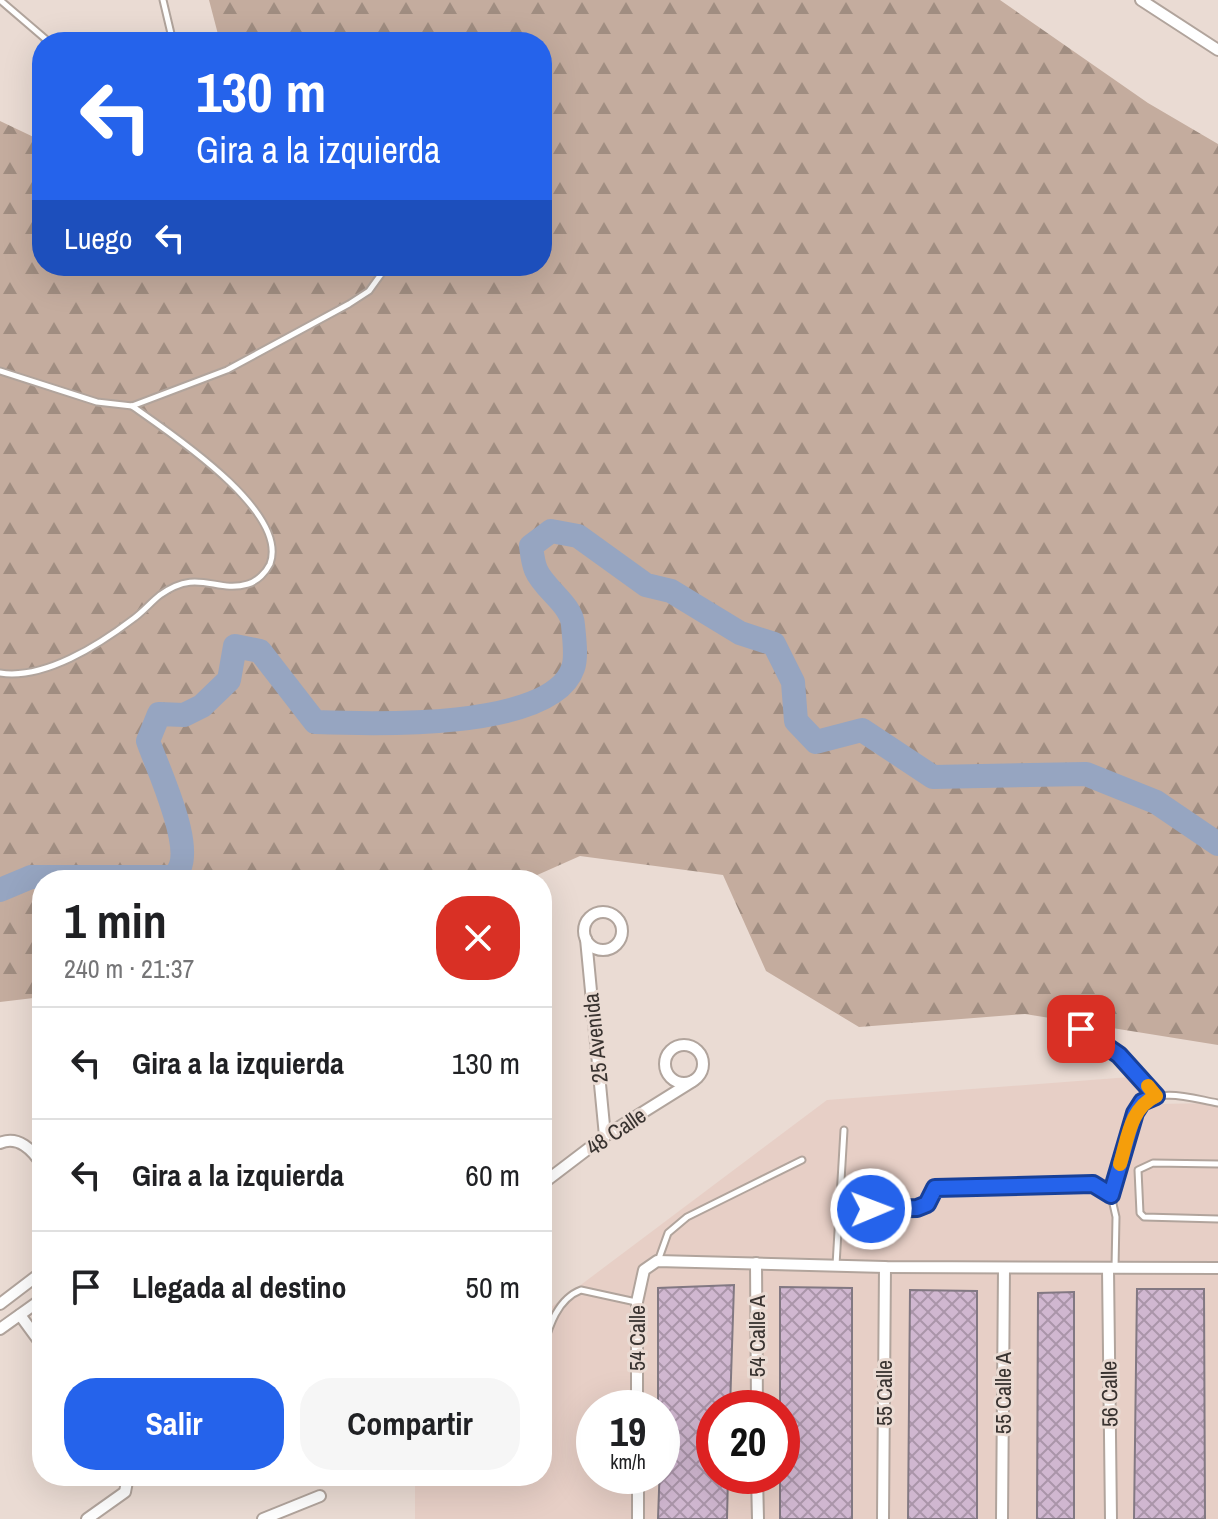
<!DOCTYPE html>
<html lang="es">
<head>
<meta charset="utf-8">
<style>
  :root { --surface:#fff; --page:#f6f6f6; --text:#202124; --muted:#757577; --line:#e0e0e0; --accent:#2563eb }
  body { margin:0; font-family:"Archivo Narrow",sans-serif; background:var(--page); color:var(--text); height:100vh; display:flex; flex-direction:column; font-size:30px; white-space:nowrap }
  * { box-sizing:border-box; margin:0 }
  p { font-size:26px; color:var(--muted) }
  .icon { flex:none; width:44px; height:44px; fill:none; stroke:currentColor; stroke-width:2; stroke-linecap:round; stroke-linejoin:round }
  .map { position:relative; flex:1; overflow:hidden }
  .side { position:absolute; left:32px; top:870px; width:520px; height:616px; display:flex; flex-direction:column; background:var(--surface); border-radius:32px; box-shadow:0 8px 32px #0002 }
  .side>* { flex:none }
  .hud { position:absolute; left:32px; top:32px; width:520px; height:244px; border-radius:32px; box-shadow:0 8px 32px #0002; background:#2563eb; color:#fff; overflow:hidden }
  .speed { position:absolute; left:576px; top:1390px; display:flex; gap:16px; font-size:40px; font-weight:700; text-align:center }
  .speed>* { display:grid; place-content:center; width:104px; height:104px; border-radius:50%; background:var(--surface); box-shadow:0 8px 32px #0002; line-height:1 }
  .speed small { font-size:20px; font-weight:400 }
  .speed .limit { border:12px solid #d22; background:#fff; color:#111 }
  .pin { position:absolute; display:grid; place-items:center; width:68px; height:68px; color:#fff; margin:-34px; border-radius:16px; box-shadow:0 4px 12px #0006 }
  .me { position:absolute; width:88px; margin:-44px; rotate:89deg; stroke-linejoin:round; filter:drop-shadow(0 0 6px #0008) }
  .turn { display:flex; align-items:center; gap:28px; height:168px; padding:0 32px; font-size:36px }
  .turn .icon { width:104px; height:104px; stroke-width:2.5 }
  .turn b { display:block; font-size:56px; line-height:68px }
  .then { display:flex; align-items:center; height:76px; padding:0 32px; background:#0003; gap:16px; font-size:30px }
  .round { display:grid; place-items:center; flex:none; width:84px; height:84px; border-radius:32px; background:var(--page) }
  .head { display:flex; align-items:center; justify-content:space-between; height:136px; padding:0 32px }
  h1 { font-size:48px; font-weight:700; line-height:60px }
  .button { display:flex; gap:16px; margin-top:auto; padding:16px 32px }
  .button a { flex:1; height:92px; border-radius:32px; background:var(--accent); color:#fff; font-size:32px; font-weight:700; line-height:92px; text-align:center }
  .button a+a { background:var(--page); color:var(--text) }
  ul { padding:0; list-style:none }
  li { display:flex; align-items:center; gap:24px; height:112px; padding:0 32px; border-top:2px solid var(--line) }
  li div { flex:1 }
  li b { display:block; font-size:30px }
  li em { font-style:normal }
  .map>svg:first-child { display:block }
</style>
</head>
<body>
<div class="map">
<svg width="1218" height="1519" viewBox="0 0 1218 1519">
  <defs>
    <pattern id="forest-firs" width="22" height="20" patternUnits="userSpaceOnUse" patternTransform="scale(2)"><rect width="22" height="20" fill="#c4ac9e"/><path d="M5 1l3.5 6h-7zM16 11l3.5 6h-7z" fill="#a08d81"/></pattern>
    <pattern id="building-cross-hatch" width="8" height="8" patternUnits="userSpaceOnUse" patternTransform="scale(2)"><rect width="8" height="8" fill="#d0b7d0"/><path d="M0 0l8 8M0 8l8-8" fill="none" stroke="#aa95a9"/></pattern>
  </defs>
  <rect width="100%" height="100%" fill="#eadbd3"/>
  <path fill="#e7cfc6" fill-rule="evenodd" d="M1130,1077l24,27 64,-1v416h-803v-43h127v-162l285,-214zM594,1408h68v68h-68zM714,1408h68v68h-68z"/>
  <polygon fill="url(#forest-firs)" points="209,0 1000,0 1148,103 1218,144 1218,1045 1025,1014 859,1027 766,971 723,875 580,856 526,880 42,880 42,997 0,1002 0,121 42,141 42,266 542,266 542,42 220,42"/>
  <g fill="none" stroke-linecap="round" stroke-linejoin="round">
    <path stroke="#96a5c1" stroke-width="24" d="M0,890l31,-13h141c30,-18 -15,-109 -24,-136l11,-27 25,1 18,-9 27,-26 6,-34 25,5 55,71c54,2 237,9 258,-54 4,-11 1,-31 0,-43 -1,-20 -29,-36 -37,-55 -3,-7 -4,-16 -5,-24l20,-15 27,5 68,49 25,6 69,42 34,11 19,38 3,39 20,21 46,-12 71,47 153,-3 70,28 62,42"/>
  </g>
  <g fill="url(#building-cross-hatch)" stroke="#827882" stroke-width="2">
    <polygon points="734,1285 730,1408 714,1408 714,1476 728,1476 727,1519 658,1519 662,1408 658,1408 658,1288"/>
    <polygon points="780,1287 852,1288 852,1519 780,1519"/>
    <polygon points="1137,1289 1204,1289 1205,1519 1134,1519"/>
    <polygon points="910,1290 977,1291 977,1519 908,1519"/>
    <polygon points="1074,1292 1074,1519 1037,1519 1038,1293"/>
  </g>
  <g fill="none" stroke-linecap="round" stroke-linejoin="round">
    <g stroke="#b1a49c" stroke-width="9">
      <g id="lane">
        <polyline points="0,0 49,42"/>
        <polyline points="163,0 173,42"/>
        <polyline points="0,371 97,402 132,406 227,370 349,304 369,291 387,266"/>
        <path d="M0,673c44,7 99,-28 133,-54 10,-7 18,-17 27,-24 39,-28 55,-1 88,-11 10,-3 18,-12 22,-20 20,-53 -103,-133 -138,-158"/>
        <path d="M1063,1026c39,7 68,40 93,70"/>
        <polyline points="1218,1164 1153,1163 1138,1170 1140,1213 1144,1217 1218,1219"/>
        <path d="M1111,1195l24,-82c19,-29 54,-15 83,-10"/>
        <polyline points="839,1209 917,1208 927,1204 935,1188 1093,1184 1111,1195 1116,1217 1115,1268"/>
        <polyline points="658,1261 668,1233 687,1217 802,1160"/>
        <polyline points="836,1265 844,1130"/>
        <path d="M542,1350c7,-23 15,-51 39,-60l55,12"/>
      </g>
    </g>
    <g stroke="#b1a49c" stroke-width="14">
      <g id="street">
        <polyline points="1141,0 1218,50"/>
        <circle cx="603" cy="931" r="19"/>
        <polyline points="586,939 605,1136"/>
        <circle cx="684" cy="1064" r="19"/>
        <path d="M0,1143c18,-8 33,7 42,22"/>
        <polyline points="542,1184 605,1136 693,1081"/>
        <polyline points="756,1263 757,1408"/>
        <polyline points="1108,1269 1111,1519"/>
        <polyline points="0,1304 42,1272"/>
        <polyline points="20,1315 42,1345"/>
        <polyline points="0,1329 42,1299"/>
        <polyline points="637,1408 637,1302 644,1270 657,1261 885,1267 1218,1268"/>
        <polyline points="638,1476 638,1519"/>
        <polyline points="757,1476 758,1519"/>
        <polyline points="87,1519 125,1492 128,1476"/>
        <polyline points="263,1519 320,1496"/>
        <polyline points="883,1519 885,1267"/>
        <polyline points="1002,1519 1004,1268"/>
      </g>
    </g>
    <use href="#lane" stroke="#fff" stroke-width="5"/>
    <use href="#street" stroke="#fff" stroke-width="10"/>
  </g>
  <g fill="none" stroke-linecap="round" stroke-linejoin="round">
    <g stroke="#184099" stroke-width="20">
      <polyline id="route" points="871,1209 917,1208 927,1204 935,1188 1093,1184 1111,1195 1135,1113 1142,1102 1156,1096 1119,1055 1081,1029"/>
    </g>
    <use href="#route" stroke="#2563eb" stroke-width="14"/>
    <path stroke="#f59e0b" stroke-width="14" d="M1120,1164c8,-26 10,-56 36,-68l-8,-10"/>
  </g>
  <g text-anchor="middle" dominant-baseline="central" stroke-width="6" stroke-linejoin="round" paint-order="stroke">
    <g font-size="22" fill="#393330" stroke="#eadbd3">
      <text transform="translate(595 1038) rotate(-96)">25 Avenida</text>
      <text transform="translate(616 1131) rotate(-34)">48 Calle</text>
      <text transform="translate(757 1336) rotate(-90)">54 Calle A</text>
      <text transform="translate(637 1338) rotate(-90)">54 Calle</text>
      <text transform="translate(884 1393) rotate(-90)">55 Calle</text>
      <text transform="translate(1003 1393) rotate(-90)">55 Calle A</text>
      <text transform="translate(1109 1394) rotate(-91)">56 Calle</text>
    </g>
  </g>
</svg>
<div class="speed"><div>19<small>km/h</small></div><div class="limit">20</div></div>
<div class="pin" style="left:1081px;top:1029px;background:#d93025"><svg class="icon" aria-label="arrive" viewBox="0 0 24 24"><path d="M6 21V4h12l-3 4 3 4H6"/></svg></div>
<svg class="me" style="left:871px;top:1209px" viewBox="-20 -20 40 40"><circle r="17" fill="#2563eb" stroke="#fff" stroke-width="3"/><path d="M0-11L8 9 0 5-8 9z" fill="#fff"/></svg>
<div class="hud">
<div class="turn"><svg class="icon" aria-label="left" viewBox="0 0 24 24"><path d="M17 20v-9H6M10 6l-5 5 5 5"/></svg><div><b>130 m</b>Gira a la izquierda</div></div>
<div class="then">Luego<svg class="icon" aria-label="left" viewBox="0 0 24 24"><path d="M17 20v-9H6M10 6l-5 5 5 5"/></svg></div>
</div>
<section class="side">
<div class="head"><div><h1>1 min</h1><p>240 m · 21:37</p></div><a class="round" style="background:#d93025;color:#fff"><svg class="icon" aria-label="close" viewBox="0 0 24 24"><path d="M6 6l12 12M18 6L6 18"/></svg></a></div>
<ul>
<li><svg class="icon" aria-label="left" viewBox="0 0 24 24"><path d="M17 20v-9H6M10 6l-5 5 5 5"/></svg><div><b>Gira a la izquierda</b></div><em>130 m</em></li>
<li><svg class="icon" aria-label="left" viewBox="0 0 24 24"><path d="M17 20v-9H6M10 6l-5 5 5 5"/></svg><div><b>Gira a la izquierda</b></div><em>60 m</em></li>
<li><svg class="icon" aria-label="arrive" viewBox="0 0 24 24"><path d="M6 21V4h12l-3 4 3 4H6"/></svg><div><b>Llegada al destino</b></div><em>50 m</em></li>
</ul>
<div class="button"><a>Salir</a><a>Compartir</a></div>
</section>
</div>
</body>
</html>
